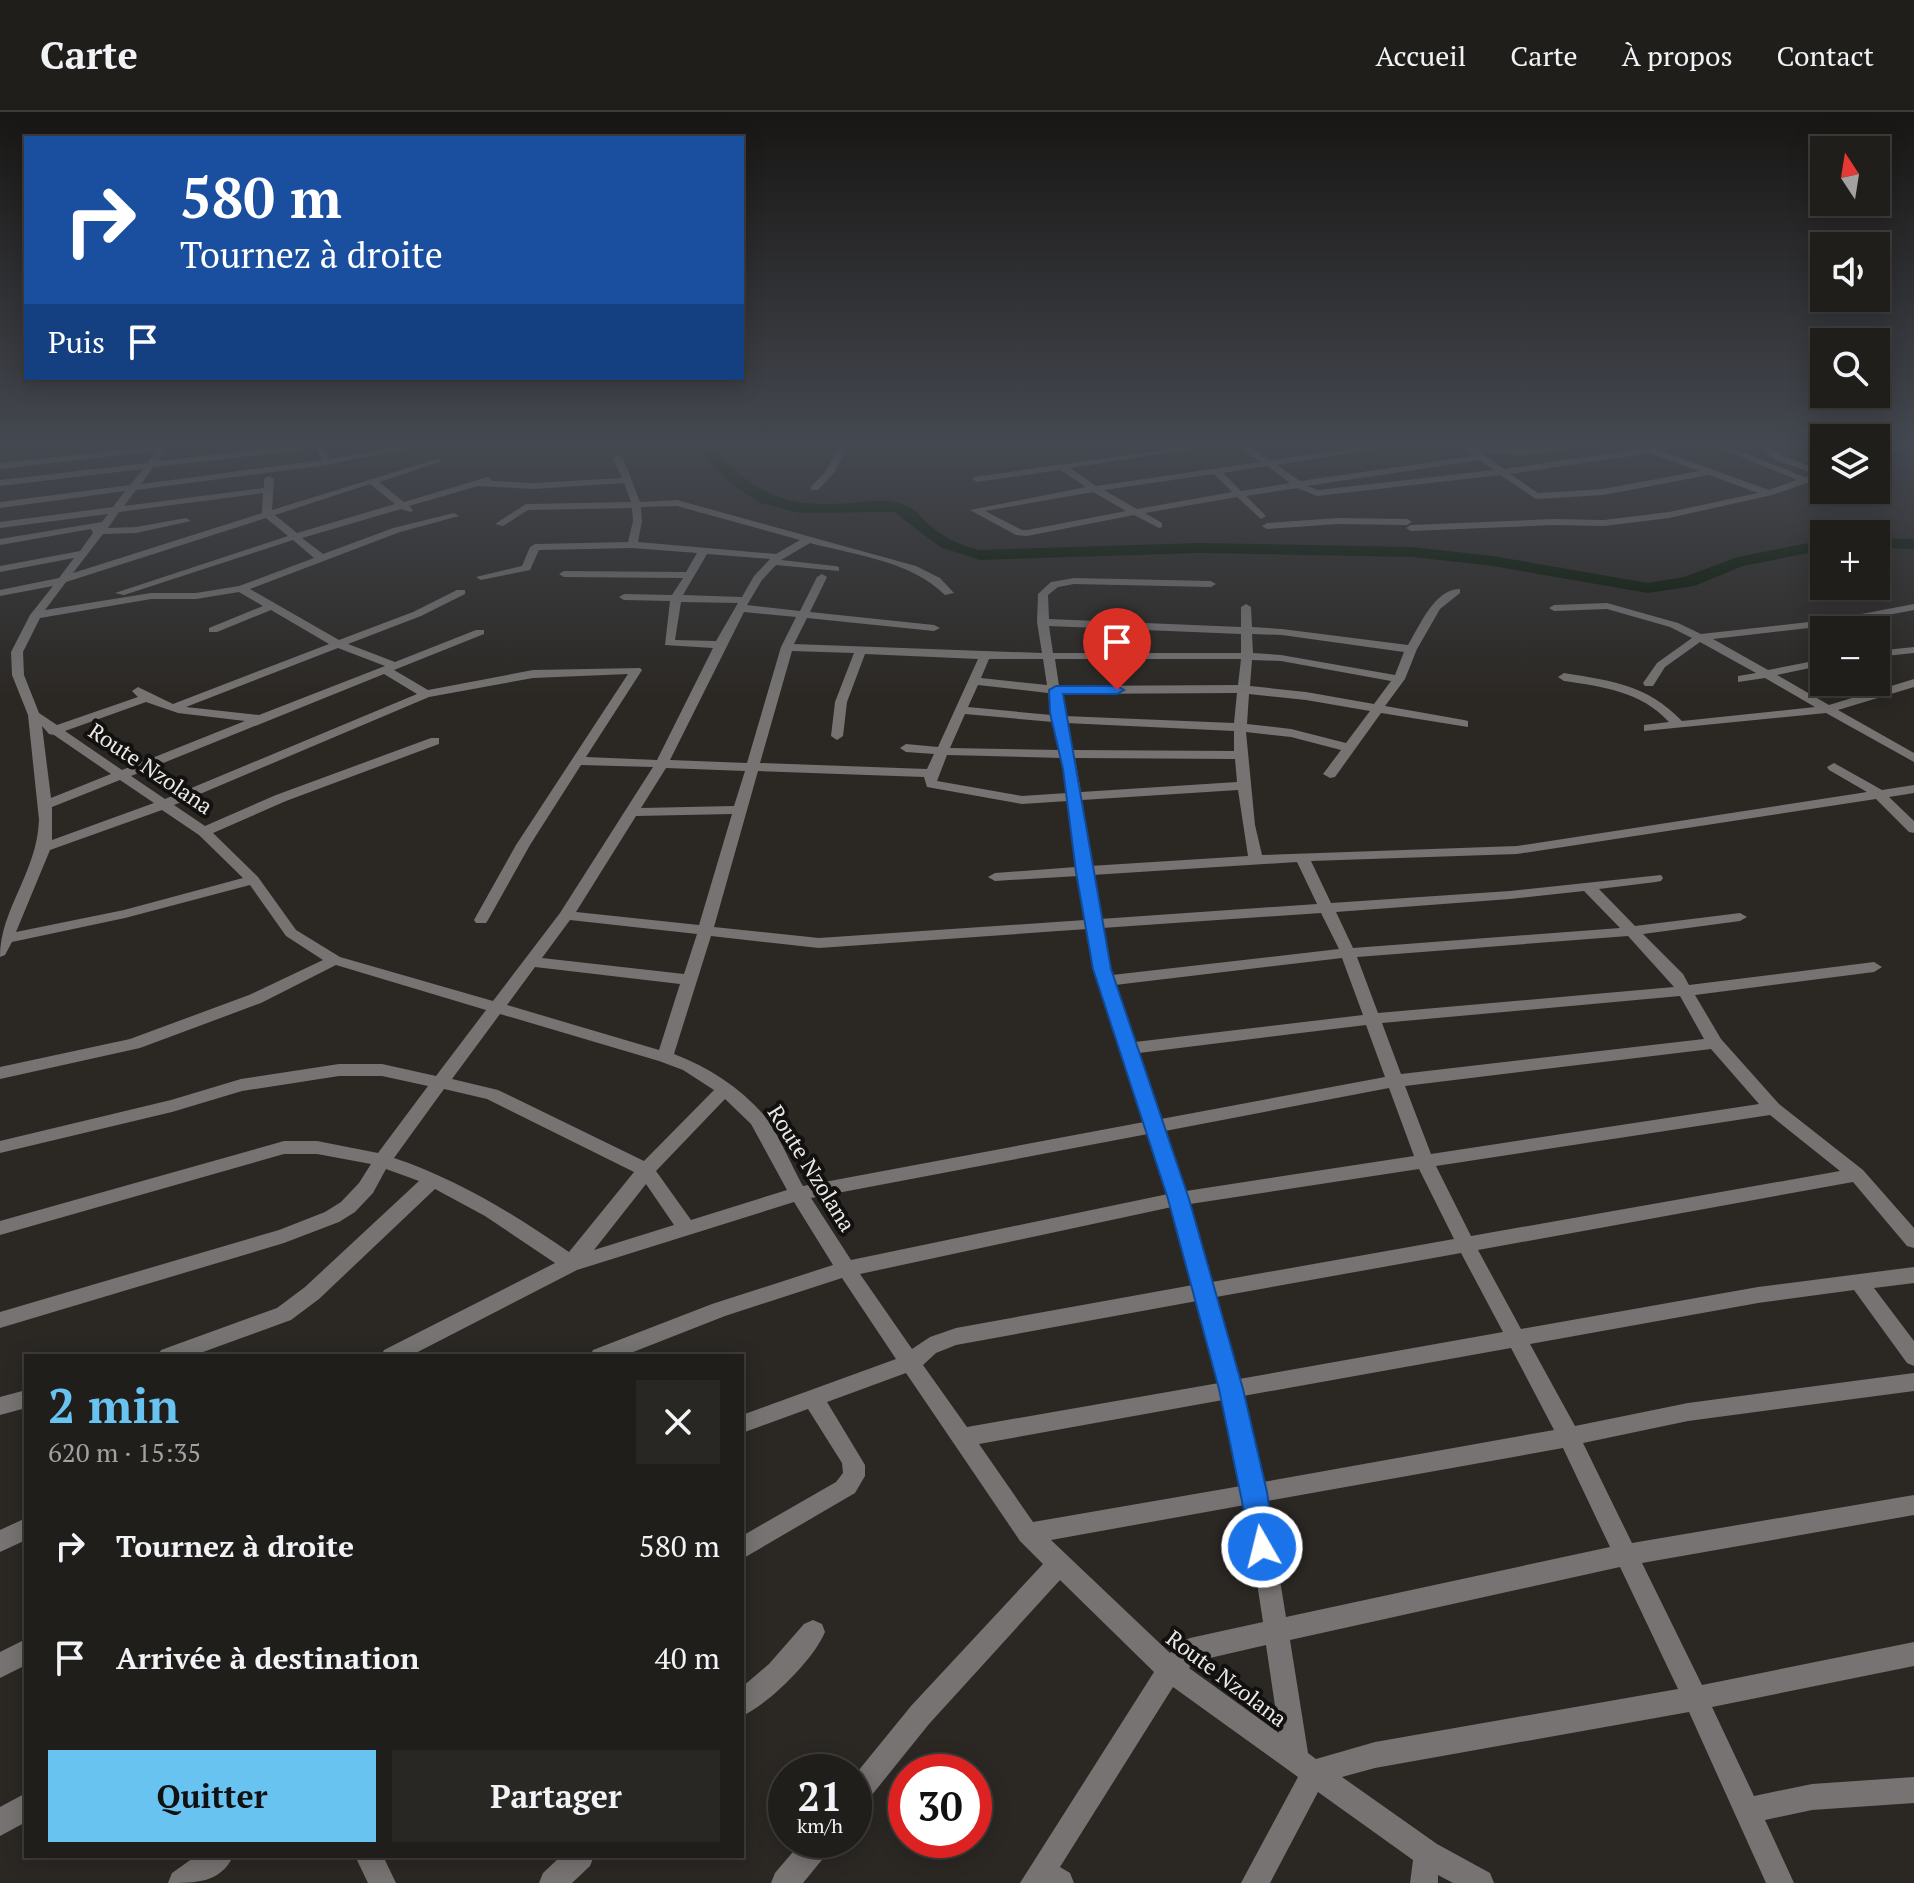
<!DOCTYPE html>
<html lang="fr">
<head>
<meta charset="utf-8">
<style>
  :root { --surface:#201e1b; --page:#282724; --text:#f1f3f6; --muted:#a2a2a3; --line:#3d3c3a; --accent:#69c3f1 }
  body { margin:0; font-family:"PT Serif",serif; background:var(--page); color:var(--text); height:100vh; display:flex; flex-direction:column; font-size:30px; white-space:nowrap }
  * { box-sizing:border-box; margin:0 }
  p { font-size:26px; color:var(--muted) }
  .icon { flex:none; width:44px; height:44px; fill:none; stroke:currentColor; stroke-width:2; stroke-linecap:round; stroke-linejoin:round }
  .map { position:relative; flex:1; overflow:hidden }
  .panel { position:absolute; left:24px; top:1242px; width:720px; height:504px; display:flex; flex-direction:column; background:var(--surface); border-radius:0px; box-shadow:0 4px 20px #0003,0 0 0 2px var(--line) }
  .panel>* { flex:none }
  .banner { position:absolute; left:24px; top:24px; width:720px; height:244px; border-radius:0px; box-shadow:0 4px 20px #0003,0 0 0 2px var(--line); background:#1a4fa0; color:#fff; overflow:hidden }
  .needle { width:52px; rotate:348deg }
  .tools { position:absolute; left:1810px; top:24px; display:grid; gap:16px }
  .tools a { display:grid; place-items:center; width:80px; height:80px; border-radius:0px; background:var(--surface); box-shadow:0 4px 20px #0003,0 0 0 2px var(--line); font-size:40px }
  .speed { position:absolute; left:768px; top:1642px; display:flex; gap:16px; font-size:40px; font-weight:700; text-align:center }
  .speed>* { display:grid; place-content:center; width:104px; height:104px; border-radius:50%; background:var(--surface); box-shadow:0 4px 20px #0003,0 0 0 2px var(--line); line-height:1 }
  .speed small { font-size:20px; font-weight:400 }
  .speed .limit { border:12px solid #d22; background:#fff; color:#111 }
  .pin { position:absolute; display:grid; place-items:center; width:68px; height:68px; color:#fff; margin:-82px -34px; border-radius:50% 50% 50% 0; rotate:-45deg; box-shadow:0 0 8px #0007 }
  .pin .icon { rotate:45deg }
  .me { position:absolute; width:88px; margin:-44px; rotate:352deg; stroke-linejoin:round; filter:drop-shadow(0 0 6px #0008) }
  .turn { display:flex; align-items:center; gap:28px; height:168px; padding:0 24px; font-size:36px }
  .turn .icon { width:104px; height:104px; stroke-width:2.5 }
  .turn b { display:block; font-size:56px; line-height:68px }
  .then { display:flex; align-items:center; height:76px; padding:0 24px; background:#0003; gap:16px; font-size:30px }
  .round { display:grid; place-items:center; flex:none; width:84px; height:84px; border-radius:0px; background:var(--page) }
  .head { display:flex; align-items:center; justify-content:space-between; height:136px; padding:0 24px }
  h1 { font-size:48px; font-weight:700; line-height:60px; color:var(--accent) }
  .button { display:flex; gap:16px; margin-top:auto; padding:16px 24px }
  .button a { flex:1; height:92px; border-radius:0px; background:var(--accent); color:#111; font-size:32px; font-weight:700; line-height:92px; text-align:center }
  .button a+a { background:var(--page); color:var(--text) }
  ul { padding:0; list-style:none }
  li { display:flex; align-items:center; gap:24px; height:112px; padding:0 24px }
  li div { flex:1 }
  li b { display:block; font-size:30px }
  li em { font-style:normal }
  header { display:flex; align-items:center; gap:48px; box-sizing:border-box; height:112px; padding:0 40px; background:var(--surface); border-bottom:2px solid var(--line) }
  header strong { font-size:38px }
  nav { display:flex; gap:44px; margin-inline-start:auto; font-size:28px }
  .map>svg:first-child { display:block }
</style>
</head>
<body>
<header>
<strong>Carte</strong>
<nav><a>Accueil</a><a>Carte</a><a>À propos</a><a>Contact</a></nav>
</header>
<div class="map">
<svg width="1914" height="1771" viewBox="0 0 1914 1771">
  <rect width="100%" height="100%" fill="#2b2824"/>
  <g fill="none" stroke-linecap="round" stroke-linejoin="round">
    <g fill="#051601" fill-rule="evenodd">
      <path d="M696,335h15c45,48 75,61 141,56 18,-2 38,-5 55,3 8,3 13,10 19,16 15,14 33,24 54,28l219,-7 213,4 81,9 155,27 36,-6 54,-20 86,-17v10l-81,16 -49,20 -46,7 -155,-27 -81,-9 -213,-4 -219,7 -40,-13 -46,-35 -94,1 -40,-10 -30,-20z"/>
      <polygon points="1876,426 1914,427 1914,437 1876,436"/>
    </g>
    <g fill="#767372" fill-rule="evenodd">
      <path d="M150,335h18l-10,14 123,-14h24l-4,3 -148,17 -12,17 181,-24 -6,-13h8l6,12 67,-12h17l-87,18 -191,25 -12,16 140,-18v-9l5,-3 5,3 -2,31 168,-52v4l-61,20 25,20 84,-25 4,4 42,2 88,-5 -9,-20 5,-3 5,3 17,44 37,-2 239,66 24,12 14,15 -9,2c-34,-34 -90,-40 -135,-52l-29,17 54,6 4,1v4l-63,-6 -14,15 -15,25 53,6 17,-34 5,-3 5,3 -17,35 124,13 6,3 -6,3 -127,-13 -13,26 248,9 -5,-31 1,-28 13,-12 23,-4 137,3 5,3 -5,3 -137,-3 -16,3 -10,8 1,24 192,8v-20l5,-3 5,3 1,20 30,2 126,16c11,-18 27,-57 52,-56v4l-20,16 -23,40 -12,30 -20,27 79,14 4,1v6l-87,-14 -46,64 -5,1 -7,-4 18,-24 -50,-13 -45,-5 9,93 7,30 255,-9 350,-54 -38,-22 -2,-3 7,-4 48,27 32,-5v8l-25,4 25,24v12l-5,-1 -33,-33 -359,55 -206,7 20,42 179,-12 151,-16 2,3 -2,3 -5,1 -57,7 36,37 105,-13 7,4 -7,4 -97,13 40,40 6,11 185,-23 8,5 -8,5 -179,23 26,44 58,65 84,66 51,58v20l-7,-2 -54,-64 -375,68 43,79 237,-42 156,-20v16l-40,5 40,53v25l-7,-3 -53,-73 -96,13 -228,41 45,82 113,-23 226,-30v18l-226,30 -105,22 49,100 282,-48v20l-272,48 60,122 212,-43v24l-202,41 42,89 58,-12 102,-7v26l-102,7 -47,10 29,63h-28l-77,-171 -314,56 -33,9 95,67 53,29 4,10h-41l-15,-8v8h-28l3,-23 -95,-68 -48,91h-29l57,-106 -125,-90 -113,180 10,6 4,10h-54l134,-211 -94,-92 -131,144 -66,82 -9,4v-34l57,-70 132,-142 -23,-23 -114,-168 -79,29 38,63v11l-10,17 -113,66v-23l94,-54 7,-9 -1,-10 -34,-54 -66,24v-18l154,-56 -54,-81 -117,38 -102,40h-33l3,-6 119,-46 121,-39 -39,-63 -217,68 -167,86h-29l3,-6 171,-87 -70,-47 -50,-27 -116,110 -28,21 -99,36h-34l3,-6 116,-42 28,-21 114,-106 -33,-12 -13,24 -18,19 -16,10 -55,21 -284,85v-16l279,-82 46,-18 16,-10 18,-19 12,-19 -54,-10h-33l-284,81v-14l284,-80h33l61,12 50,-67 -46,-10h-43l-97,15 -70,21 -172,41v-12l171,-41 70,-21 98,-15h43l54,12 50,-66 -150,-45 -75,38 -121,45 -140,31v-12l130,-28 119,-44 74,-35 -37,-24 -36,-51 -125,33 -113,24 -7,13 -5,2c0,-48 37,-84 39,-137l-11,-105 -16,-40 -1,-23 19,-37 23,-29 -53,10v-6l59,-12 15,-20 -74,14v-6l80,-15 13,-18 -2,-4 -91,16v-6l102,-17 6,-8 -108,14v-6l113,-15 12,-16 -125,17v-6l130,-17 13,-16 -143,17v-6l147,-17 9,-12 -156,18v-6zM624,371l7,19 -105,2 -31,20 8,2 25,-16 104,-2 1,13 -5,21 -93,2 -5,3 -8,19 -46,11 5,3 49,-10 9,-20 93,-2 65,5 -11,19 -122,-1 -5,3 5,3 119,1 -11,17 -48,-1 -5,3 5,3 46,1 -5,44 48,3 -56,112 -71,-3 56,-87 -2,-2 -107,2 -105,20 -34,-20 90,-36v-4h-8l-81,32 -47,-18 73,-28 44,-22v-4h-8l-44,22 -74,28 -89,-51 150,-57 59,-16 -5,-3 -61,15 -70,26 -21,-16 99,-29 10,3 2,-2 -4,-4 69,-20 56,3zM370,372l25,20 -98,29 -22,-18zM263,381l-1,20 -189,60 30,-39 33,-1 55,-12 -5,-3 -50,9 -28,1 11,-16zM677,394l123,34 -24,14 -138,-12 4,-21 -1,-14zM266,406l22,18 -173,57 9,2 169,-55 21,18 -75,28 -43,7h-45l-106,17 21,-28zM707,442l63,5 -16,17 -12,21 -59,-2zM239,480l24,14 -54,22v4h8l54,-22 58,34 -156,60 -35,-17 -6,4 6,6 -81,28 -18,-12 -15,-38 -1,-23 17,-34 111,-19h45zM681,490l57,1 -22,38 -41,-1zM744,500l52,5 -15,30 -34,116 -77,-3zM1049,514l192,8v19h-188zM1252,522l30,1 122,17 -9,23 -114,-20 -28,-2zM338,536l47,18 -126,49 -73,-8zM792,539l62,2 -19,49 -4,34 6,4 6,-4 4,-34 18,-48 113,5 -40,88 -32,-3 -6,4 6,4 28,2 -7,15 -167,-6zM989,547h54l4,26 -66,-7zM1055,547h186l-3,26 -179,1zM1252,548l29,1 110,20 -17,23 -68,-12 -56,-6zM384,562l33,20 -252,105 -34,-23zM628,562l-112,171 -42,75 2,3h10l2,-3 42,-75 51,-80 72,2 -93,146 -67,88 -153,-44 -44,-27 -38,-53 -45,-44 73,-32 153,-57v-6h-8l-155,57 -71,31 -31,-21 255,-108 104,-19zM978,573l70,8 3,22 -83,-8zM1237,581l-3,30 -170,-7 -4,-22zM1249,582l57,6 64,11 -24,32 -55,-14 -44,-5zM146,590l32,11 67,8 -123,49 -57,-39zM965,602l88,8 7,28 -110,-2zM1066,611l168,8v20l-161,-1zM42,614l7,8 5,1 57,39 -60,24zM947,643l115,3 5,35 -45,3 -85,-15zM1075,646l160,1 2,23 -156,10zM666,656l79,3 -11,35 -93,2zM758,659l166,6 3,10 95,17 46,-3 8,66 -81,6 -7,4 7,4 83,-5 7,44 -266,18 -105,-11zM120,668l34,23 -102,37v-33zM1238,678l10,66 -158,10 -8,-66zM162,698l37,25 44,43 -119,32 -108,22 34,-82zM732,702l-33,111 -123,-13 60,-96zM1297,750l20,42 -217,15 -8,-44zM1584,779l36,37 -267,20 -17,-36 174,-13zM1321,801l18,36 -227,26 -10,-47zM570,808l127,14 -13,40 -142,-16zM1087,817l7,40 50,153 -341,64c-12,-21 -25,-54 -40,-72 -24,-27 -55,-47 -89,-60l37,-118 108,12zM1628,824l46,51 -296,26 -21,-56zM1342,846l21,57 -228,27 -20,-57zM535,855l145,17 -21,66 -152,-45zM1680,884l24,43 -303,35 -19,-51zM500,902l159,47 24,9 31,20 -70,71 -146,-71 -46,-11zM1366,913l19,52 -224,42 -22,-66zM1711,937l48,55 -328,50 -26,-68zM1389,976l25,68 -228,35 -21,-60zM444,977l43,10 147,73 -65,80c-55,-38 -112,-73 -175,-94zM725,987l26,25 36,66 -96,30 -35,-49zM1770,1003l70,56 -369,65 -35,-70zM1148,1022l20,60 -317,66 -40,-62zM1419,1057l35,70 -242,43 -22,-78zM646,1072l28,41 -80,25zM1172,1095l21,78 -237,43 -26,9 -18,12 -52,-75zM1461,1141l42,79 -264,47 -23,-82zM1197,1189l22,82 -252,44 -44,-62 13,-12 20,-8zM1511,1236l43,82 -291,52 -20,-86zM1223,1288l18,86 -208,36 -54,-78zM1563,1336l47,99 -324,70 -19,-116zM1245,1393l18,117 -73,16 -9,4 -11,11 -119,-113zM1620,1455l58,122 -303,53 -59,17 -8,-6 -18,-113zM1266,1533l13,88 -90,-65 8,-7z"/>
      <polygon points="839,335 847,335 834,361 818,378 812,378 810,376 825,360"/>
      <path d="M1182,335h21l-133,21 26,18 164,-24 -19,-15h9l20,13 95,-13h20l-108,18 23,16 174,-25 -11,-9 62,2 51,-2 -51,8 -45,-3 24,17 149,-22h20l-12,4 108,39 28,-10 -79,-33h11l76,30 10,-3 -39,-14 -16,-13h9l13,9 42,15v6l-52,18 -103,23 -65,8 -51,-1 -142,6 -5,-3 5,-3 142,-6 51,1 65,-8 89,-19 -49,-18 -106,20 -67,4 -36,-24 -183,21 -20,-8 -51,8 20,20 -5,3 -24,-22 -92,16 17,10v4l-3,1 -25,-13 -107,21 -11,-1 -46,-25 116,-23 -26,-17 -83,12 -5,-3 2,-2zM1649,341l50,18 -96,18 -65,4 -28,-19zM1480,348l14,10 -176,20 -11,-4zM1267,354l23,17 -49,8 -18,-18zM1214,362l18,18 -95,17 -33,-19zM1093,380l33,19 -99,19h-5l-37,-19z"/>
      <polygon points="1892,335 1901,335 1893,342 1889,339"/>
      <polygon points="1338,406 1407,407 1412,410 1407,413 1338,412 1267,417 1262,414 1267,411"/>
      <path d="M1607,491l71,20 23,11 134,-15 79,-15v6l-79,15 -122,14 55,31 56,-11v6l-47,10 52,30 85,-26v8l-76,23 76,43v9l-88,-49 -182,18v-6l25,-3c-29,-31 -65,-35 -105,-41l-6,-4 6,-4c48,8 82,11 118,48l133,-14 -50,-29 -27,4v-6l18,-3 -56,-31 -35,25 -12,19h-8l-2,-3 14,-20 35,-25 -22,-11 -63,-18 -53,2 -5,-3 5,-3z"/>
      <polygon points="1914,535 1914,541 1876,545 1876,539"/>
      <polygon points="26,1278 26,1296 0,1303 0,1285"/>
      <polygon points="26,1406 26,1428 0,1440 0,1418"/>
      <path d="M813,1508l9,4 3,8c-11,27 -56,72 -83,84v-29l27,-23 35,-40z"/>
      <polygon points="26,1527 26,1553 0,1566 0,1540"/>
      <polygon points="26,1681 26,1710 0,1724 0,1695"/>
      <polygon points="803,1728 833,1728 830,1738 803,1771 771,1771 775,1761"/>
      <path d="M196,1744h37c-12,27 -38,27 -65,27l4,-10z"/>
      <polygon points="355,1744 383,1744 396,1771 368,1771"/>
      <polygon points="561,1744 594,1744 590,1754 572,1771 539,1771 543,1761"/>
    </g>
  </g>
  <linearGradient id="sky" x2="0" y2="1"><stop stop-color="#181614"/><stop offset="0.57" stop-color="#444850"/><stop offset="1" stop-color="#444850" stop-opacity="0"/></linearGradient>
  <rect width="1914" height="583" fill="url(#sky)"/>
  <polygon fill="#1a73e8" stroke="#114b97" stroke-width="2" points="1056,574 1117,574 1124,578 1117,582 1063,582 1111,857 1189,1087 1243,1277 1267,1380 1275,1435 1271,1443 1262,1447 1253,1443 1219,1277 1168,1087 1093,857 1076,760 1063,657 1050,601 1049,578"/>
  <g text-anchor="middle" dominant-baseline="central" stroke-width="8" stroke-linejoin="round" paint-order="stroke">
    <g font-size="22" fill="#ebe9e7" stroke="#12110f">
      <text transform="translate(151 656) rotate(34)">Route Nzolana</text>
      <text transform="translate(812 1056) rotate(58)">Route Nzolana</text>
      <text transform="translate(1227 1566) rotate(37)">Route Nzolana</text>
    </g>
  </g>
</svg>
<div class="tools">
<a><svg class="needle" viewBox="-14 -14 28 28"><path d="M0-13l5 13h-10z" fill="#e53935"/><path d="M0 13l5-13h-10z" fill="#a2a2a3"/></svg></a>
<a><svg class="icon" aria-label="sound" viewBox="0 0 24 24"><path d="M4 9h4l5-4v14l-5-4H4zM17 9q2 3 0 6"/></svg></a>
<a><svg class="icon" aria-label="search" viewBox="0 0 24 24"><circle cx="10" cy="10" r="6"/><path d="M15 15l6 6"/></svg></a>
<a><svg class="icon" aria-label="layers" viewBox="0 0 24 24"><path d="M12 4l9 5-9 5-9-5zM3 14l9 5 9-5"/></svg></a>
<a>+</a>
<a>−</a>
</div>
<div class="speed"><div>21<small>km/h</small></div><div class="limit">30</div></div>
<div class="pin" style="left:1117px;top:578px;background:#d93025"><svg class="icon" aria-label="arrive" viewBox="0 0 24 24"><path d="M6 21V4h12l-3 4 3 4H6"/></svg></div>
<svg class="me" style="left:1262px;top:1435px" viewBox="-20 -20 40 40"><circle r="17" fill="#1a73e8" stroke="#fff" stroke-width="3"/><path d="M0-11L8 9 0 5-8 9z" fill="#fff"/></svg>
<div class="banner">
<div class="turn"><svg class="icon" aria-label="right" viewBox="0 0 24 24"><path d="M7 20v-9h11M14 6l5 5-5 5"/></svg><div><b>580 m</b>Tournez à droite</div></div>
<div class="then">Puis<svg class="icon" aria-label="arrive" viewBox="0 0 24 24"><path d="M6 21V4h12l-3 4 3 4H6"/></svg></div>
</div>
<section class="panel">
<div class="head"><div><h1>2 min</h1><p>620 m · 15:35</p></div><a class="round"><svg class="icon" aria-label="close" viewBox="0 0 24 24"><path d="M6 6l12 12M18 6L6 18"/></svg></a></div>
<ul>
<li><svg class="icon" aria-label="right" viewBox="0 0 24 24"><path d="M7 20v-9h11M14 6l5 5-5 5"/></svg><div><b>Tournez à droite</b></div><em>580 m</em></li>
<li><svg class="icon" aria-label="arrive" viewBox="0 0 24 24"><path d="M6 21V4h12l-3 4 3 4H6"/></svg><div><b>Arrivée à destination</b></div><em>40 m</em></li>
</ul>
<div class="button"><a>Quitter</a><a>Partager</a></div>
</section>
</div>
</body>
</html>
